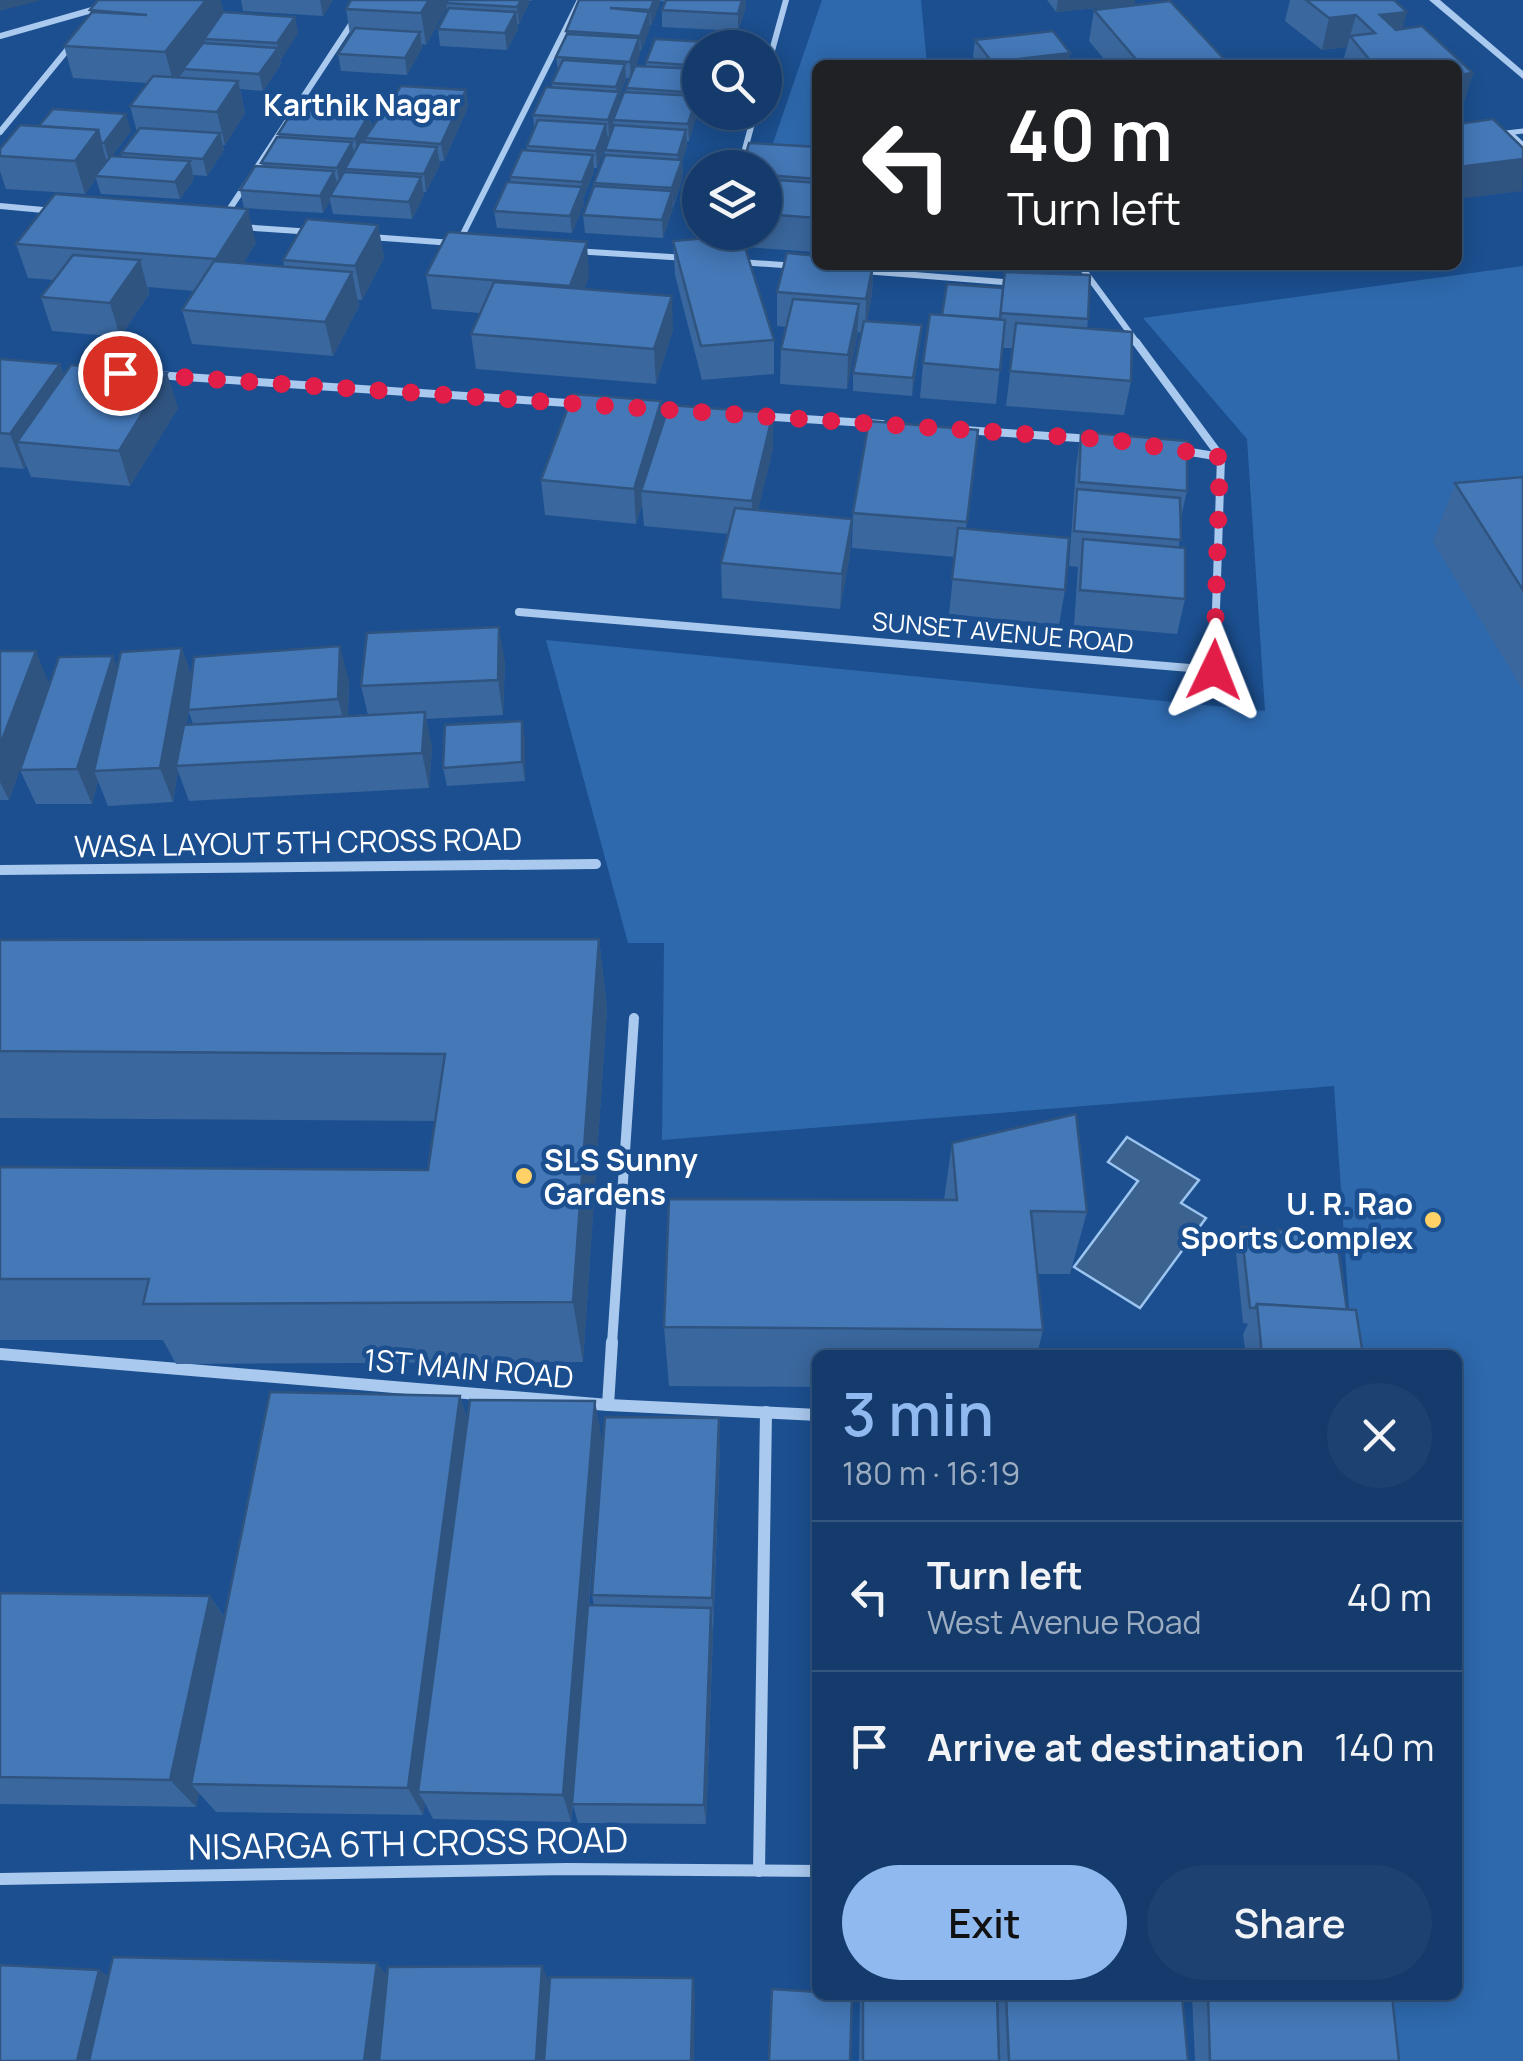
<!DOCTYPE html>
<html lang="en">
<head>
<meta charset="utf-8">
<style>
  :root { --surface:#143b6b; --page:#1d4271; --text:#f1f3f6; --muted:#9dadc1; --line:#33557e; --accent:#90b9f0 }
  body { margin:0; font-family:Manrope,sans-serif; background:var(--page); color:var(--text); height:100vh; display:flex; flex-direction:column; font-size:38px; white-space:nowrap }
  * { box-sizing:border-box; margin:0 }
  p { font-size:32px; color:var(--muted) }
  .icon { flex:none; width:55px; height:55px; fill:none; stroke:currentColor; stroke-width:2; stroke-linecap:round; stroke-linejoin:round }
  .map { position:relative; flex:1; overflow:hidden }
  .details { position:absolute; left:812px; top:1350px; width:650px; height:650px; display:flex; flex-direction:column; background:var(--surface); border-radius:15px; box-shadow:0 5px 25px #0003,0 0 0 2px var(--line) }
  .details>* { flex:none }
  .guide { position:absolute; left:812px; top:60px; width:650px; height:210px; border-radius:15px; box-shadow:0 5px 25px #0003,0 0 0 2px var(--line); background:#202124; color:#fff; overflow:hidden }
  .buttons { position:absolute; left:682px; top:30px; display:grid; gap:20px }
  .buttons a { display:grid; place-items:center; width:100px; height:100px; border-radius:50%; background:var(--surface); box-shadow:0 5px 25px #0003,0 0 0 2px var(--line); font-size:50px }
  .pin { position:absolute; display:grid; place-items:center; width:85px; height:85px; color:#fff; margin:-42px; border:5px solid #fff; border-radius:50%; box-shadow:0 2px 10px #0007 }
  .me { position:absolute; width:110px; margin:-55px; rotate:2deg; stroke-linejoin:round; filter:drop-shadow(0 0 8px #0008) }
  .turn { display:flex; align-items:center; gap:35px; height:210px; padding:0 30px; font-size:45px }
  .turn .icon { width:130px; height:130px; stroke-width:2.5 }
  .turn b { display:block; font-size:70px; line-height:85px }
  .round { display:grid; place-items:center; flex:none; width:105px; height:105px; border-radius:52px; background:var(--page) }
  .headline { display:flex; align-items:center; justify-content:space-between; height:170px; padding:0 30px }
  h1 { font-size:60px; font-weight:600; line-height:75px; color:var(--accent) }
  .action { display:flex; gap:20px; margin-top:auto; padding:20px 30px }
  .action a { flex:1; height:115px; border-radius:60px; background:var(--accent); color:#111; font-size:40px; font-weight:600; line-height:115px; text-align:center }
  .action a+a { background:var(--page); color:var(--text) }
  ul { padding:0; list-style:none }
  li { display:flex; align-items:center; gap:30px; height:150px; padding:0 30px; border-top:2px solid var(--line) }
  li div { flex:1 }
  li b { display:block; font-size:38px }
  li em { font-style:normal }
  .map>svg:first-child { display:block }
</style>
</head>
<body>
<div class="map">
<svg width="1523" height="2061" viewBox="0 0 1523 2061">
  <rect width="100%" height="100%" fill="#1b4f8f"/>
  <g fill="#2e69ad">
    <polygon points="822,0 921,0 927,65 818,65 817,161 768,158"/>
    <polygon points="1523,266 1523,2061 1383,2061 1375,1995 1458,1995 1458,1355 1352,1355 1334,1086 662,1140 664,943 628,943 546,640 1265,711 1247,439 1143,318"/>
  </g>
  <polygon fill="#3c6290" stroke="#9cc4f0" stroke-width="2.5" points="1127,1137 1199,1180 1181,1203 1206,1218 1140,1308 1074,1267 1138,1181 1108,1162"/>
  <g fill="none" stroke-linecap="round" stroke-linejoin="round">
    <g stroke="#a9c9ee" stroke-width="5">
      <polyline points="1510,133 1523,145"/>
      <polyline points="1498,134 1523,131"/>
    </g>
    <g stroke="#a9c9ee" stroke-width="6">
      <polyline points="0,36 127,0"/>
      <polyline points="765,76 786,0"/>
      <polyline points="0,132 72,44"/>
      <polyline points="740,168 755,112"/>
      <polyline points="0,206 54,211"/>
      <polyline points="225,216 367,0"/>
      <polyline points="240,227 313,232"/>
      <polyline points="370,237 453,243"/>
      <polyline points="459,242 580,0"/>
      <polyline points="574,251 687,258"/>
      <polyline points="739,262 797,266"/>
      <polyline points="1080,265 1138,344"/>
      <polyline points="864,271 1016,283"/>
    </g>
    <g stroke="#a9c9ee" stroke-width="8">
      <polyline points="156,375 583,404"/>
      <polyline points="759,416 882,424"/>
      <polyline points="964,430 1092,439"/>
      <polyline points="1178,450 1221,457"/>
      <polyline points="519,612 1214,670 1221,457 1136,342"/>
    </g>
    <g stroke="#a9c9ee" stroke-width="10">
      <polyline points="0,870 596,864"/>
      <polyline points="612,1344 634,1018"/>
    </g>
    <g stroke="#a9c9ee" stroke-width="12">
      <polyline points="0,1354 608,1405 612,1342"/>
      <polyline points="608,1405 818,1415"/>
      <polyline points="759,1871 766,1412"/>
      <polyline points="0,1879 567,1869 818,1871"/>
    </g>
    <polygon fill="#a9c9ee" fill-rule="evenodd" points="1429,0 1440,0 1523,71 1523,79"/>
  </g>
  <g fill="#3a679d" fill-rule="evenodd">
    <polygon points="241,0 333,0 323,16 243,11"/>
    <polygon points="351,0 534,0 529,1 529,3 519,24 517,24 518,29 507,50 440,46 438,29 447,12 447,7 426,45 422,44 422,48 407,75 341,71 338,54 350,35 346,9"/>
    <path d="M579,0h166l1,7 -8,24 -76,-4v-17l3,-8 -5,-1 -20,51 -4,14h10v-4l9,-23 69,4v5h-24v60l-2,1 -9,32h-2v6l-5,14 1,16 -20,61 -78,-5 -2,-18 31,-90 -5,12h-2l1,4 -11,27h-3v4l-11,27 1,5 -12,29 -75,-5 -3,-17 13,-29h4l-1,-5 12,-27 5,1v-5l7,-18 -1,-13 13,-28 6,1v-5l6,-12 -2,-14 10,-20v-6zM626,78h4l-4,14h-2l-4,11 -1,-5z"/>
    <polygon points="1047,0 1135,0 1135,4 1056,12"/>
    <polygon points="1290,0 1394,0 1402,29 1473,73 1463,105 1458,65 1342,65 1347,47 1322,50 1285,21"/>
    <polygon points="90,10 224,12 295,17 298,33 280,60 281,64 263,91 240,89 245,113 225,145 223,145 224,150 207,176 193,175 194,179 180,199 101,194 96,179 85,194 6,189 0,171 0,149 131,131 112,156 122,157 121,153 137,132 130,106 147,83 73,78 64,46 91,13"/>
    <polygon points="1094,10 1225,60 1224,65 1109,65 1089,41"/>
    <polygon points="975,40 1070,53 1069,64 1089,65 980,65 973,57"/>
    <polygon points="466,90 468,107 444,161 439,161 440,165 426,192 423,192 424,195 412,219 333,214 330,201 323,213 244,208 240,190 262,166 261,163 279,137 278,134 369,114 372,128"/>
    <polygon points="818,147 818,241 815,252 745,247 774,340 774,374 702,380 675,275 673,241 730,236 730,232 765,232 765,168"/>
    <polygon points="378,225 384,258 362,300 358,300 359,306 333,356 192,344 182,310 194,291 148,287 149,294 120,337 52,331 41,297 54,280 28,278 16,244 256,243 243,263 284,266 283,260"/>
    <polygon points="873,265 872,294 867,321 920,343 912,396 853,391 853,373 861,333 858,332 847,389 780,384 781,349 786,327 777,326 777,292"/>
    <polygon points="426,275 589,276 584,289 673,330 656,384 476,369 471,334 480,313 432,309"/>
    <polygon points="947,284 1088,319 1087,329 1131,381 1124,415 1006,406 1013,348 1002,348 996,404 920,398 923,363 942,315"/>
    <polygon points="0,359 60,364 64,375 178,408 130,486 31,477 26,465 24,469 0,467"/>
    <polygon points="661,401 663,424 773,448 758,510 852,519 850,554 840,609 722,598 721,563 729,534 644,526 642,504 636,524 545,515 541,480"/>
    <polygon points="978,430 966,529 1065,590 1059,625 949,614 955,557 852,548 853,513"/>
    <polygon points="1081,432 1187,491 1180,522 1179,548 1185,599 1177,634 1074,625 1078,567 1069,566 1076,467"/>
    <polygon points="1523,477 1523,690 1433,542 1455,483"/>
    <path d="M182,648l10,30 157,3 -1,35 20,-1 -7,-29 144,-24 -2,53 -77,4 6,28 -3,41 -240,13 -11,-30 -5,31 -65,4 -10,-25 -6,23h-56l-16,-34 10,-30 -21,60h-9v-149l50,33 67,-16zM189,712l4,12 -7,1z"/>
    <polygon points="525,739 525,781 447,786 443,768"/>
    <polygon points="599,939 607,1008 583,1362 176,1364 163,1340 0,1340 0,1167 428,1170 435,1121 0,1118 0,940"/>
    <polygon points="952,1143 1087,1212 1070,1274 1038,1274 1043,1330 1037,1355 818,1355 818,1387 669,1386 664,1327 944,1200"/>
    <polygon points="1241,1227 1347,1310 1363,1355 1246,1355 1243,1334 1248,1324 1243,1323 1235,1243"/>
    <polygon points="460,1396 467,1419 602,1440 589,1605 594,1605 592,1595 720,1446 706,1824 578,1823 573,1805 571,1822 433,1819 425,1803 423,1815 216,1812 199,1793 196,1807 0,1804 0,1593 210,1596 225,1618"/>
    <polygon points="860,1995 997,1995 999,2061 859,2061"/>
    <polygon points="998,1995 1182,1995 1188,2061 1000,2061"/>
    <polygon points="1192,1995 1392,1995 1399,2061 1195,2061"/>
  </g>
  <g fill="#305480">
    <polygon points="0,0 42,0 0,11"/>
    <polygon points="206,0 221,0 225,17 204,39 205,43 174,84 165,52"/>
    <polygon points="320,0 333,0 323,16"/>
    <polygon points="429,0 451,0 446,3 447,7 426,45 421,13"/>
    <polygon points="521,0 529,0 529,3 519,24 517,7"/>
    <polygon points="654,0 660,0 660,4 651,27 650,10"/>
    <polygon points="742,0 745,0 746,7 738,31 738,14"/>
    <polygon points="1058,0 1135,0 1135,4 1056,12"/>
    <polygon points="516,12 518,29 507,50 505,33"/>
    <polygon points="649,12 650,29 641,52 640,36"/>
    <polygon points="1407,12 1399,43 1380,15"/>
    <polygon points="1356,15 1347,47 1322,50 1329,18"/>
    <polygon points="295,17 298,33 281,60 277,43"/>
    <polygon points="420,32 422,48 407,75 405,58"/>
    <polygon points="639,38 640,55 631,78 630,62"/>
    <polygon points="278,48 281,64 263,91 259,74"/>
    <polygon points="1070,53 1069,65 991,65 992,62"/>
    <polygon points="1225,60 1224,65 1182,65"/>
    <polygon points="625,64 626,81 619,98 620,109 613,120 614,125 609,137 608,120 617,98 616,87"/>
    <polygon points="1473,73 1463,105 1458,106 1458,75"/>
    <polygon points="238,81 245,113 225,145 217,112"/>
    <polygon points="466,90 468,107 444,161 441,144"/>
    <polygon points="697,96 698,113 689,141 688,124"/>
    <polygon points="126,114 131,131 109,160 104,143"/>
    <polygon points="369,114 372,131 365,138 366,142 358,156 355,139"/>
    <polygon points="606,124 608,141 597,168 596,151"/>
    <polygon points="98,130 107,163 95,176 96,179 85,194 75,161"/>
    <polygon points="686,130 687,147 682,161 683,177 673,205 672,188 678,170 678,155"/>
    <polygon points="220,133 224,150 207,176 203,159"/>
    <polygon points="352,142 355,159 345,169 346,175 340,186 337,168"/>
    <polygon points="437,147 440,165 426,192 424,174"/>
    <polygon points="593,155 594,172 583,199 584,204 572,233 570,216"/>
    <polygon points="1523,159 1522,191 1458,199 1458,167"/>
    <polygon points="190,161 194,179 180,199 175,182"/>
    <polygon points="334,171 338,188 330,196 330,201 323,213 320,196"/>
    <polygon points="421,177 424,195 412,219 409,202"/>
    <polygon points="672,191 673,209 663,238 662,220"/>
    <polygon points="248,209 256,243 224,293 216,259"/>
    <polygon points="818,211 818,241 815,252 816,218"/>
    <polygon points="378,225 384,258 362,300 355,266"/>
    <polygon points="587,242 589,276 573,320 570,286"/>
    <polygon points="140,260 149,294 120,337 110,303"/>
    <polygon points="873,265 872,294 865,333 866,299"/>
    <polygon points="352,272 359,306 333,356 325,322"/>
    <polygon points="672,296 673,330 656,384 654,349"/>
    <polygon points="859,304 857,338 847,389 848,355"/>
    <polygon points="922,325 920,343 912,396 913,378"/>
    <polygon points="60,364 72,398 17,442 26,465 24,469 10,434"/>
    <polygon points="167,373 178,408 130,486 119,451"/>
    <polygon points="661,401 663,436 641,491 642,504 636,524 634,489"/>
    <polygon points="773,413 773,448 752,536 752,501"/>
    <polygon points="852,519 850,554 840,609 842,574"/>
    <polygon points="499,627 505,662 503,715 498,680"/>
    <polygon points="340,646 349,681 347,734 338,699"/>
    <polygon points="182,648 194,683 179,766 176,766 178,771 173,802 160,768"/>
    <polygon points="36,651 50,686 9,800 0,782 0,745"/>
    <polygon points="113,656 126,691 94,771 98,781 92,804 77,769"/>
    <polygon points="425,712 432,747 429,788 422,753"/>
    <polygon points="522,721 525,739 525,781 522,762"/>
    <polygon points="599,939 607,1008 583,1362 573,1302"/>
    <polygon points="460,1396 472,1435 418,1792 425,1803 423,1815 408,1788"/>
    <polygon points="595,1401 602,1440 571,1822 563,1795"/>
    <polygon points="719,1418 720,1446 713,1622 712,1598"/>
    <polygon points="210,1596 232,1630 191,1784 199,1793 196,1807 170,1780"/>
    <polygon points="711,1608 713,1632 706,1824 704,1805"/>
    <polygon points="377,1963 395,1984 385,2061 364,2061"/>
    <polygon points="542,1966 549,1981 545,2061 536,2061"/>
    <polygon points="99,1970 121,1984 103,2061 77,2061"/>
    <polygon points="693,1978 695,1992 694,2061 691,2061"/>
  </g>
  <g fill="#4478b7" stroke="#305480" stroke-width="2.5">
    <polygon points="98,0 206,0 165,52 64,46 92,12 147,15 90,10"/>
    <polygon points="351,0 429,0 421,13 346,9"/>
    <polygon points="448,0 521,0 517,7 446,3"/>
    <polygon points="579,0 654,0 650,10 610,8 649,12 640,36 566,31"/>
    <polygon points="666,0 742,0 738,14 662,10"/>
    <polygon points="1306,0 1394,0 1407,12 1380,15 1396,30 1422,26 1473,73 1458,75 1458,65 1374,65 1350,36 1375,33 1356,15 1329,18"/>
    <polygon points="1170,1 1225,60 1182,65 1141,65 1094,10"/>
    <polygon points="449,8 516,12 505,33 438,29"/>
    <polygon points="223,12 295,17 277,43 204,39"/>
    <polygon points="355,28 420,32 405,58 338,54"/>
    <polygon points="1053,31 1070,53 992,62 975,40"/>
    <polygon points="567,34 639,38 630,62 556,57"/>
    <polygon points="655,39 724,43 723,48 700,48 700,66 646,62"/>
    <polygon points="203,43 278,48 259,74 183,69"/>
    <polygon points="563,60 625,64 616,87 552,83"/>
    <polygon points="1086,62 1089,65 1063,65"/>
    <polygon points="635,66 700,69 699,93 626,88"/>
    <polygon points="153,76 238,81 217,112 130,106"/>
    <polygon points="401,86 466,90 441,144 365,138"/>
    <polygon points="546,87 619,92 608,120 533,115"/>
    <polygon points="624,92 697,96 688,124 613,120"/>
    <polygon points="53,109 126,114 104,143 101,143 98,130 39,126"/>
    <polygon points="294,109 369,114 355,139 278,134"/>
    <polygon points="1493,119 1523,148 1523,159 1458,167 1458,124"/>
    <polygon points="538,120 606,124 596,151 527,146"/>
    <polygon points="20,125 98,130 75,161 0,156 0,149"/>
    <polygon points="614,125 686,130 678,155 605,150"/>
    <polygon points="140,128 220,133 203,159 121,153"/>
    <polygon points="277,137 352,142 337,168 261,163"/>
    <polygon points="360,142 437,147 424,174 345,169"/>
    <polygon points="749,143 818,147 818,179 765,175 765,168 742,168"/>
    <polygon points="522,150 593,155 582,182 510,177"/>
    <polygon points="605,155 682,160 672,188 594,183"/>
    <polygon points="111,156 190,161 175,182 95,176"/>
    <polygon points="255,166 334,171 320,196 240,190"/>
    <polygon points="344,172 421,177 409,202 330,196"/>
    <polygon points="765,179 818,183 816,218 765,214"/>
    <polygon points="507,182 582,187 570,216 494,211"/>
    <polygon points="594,186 672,191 662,220 583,215"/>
    <polygon points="55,194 248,209 216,259 16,244"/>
    <polygon points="307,219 378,225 355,266 283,260"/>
    <polygon points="448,232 587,242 570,286 426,275"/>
    <polygon points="741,235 774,340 701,346 673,241"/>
    <polygon points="787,253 818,256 818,265 873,265 866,299 777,292"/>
    <polygon points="73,255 140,260 110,303 41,297"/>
    <polygon points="214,261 352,272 325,322 182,310"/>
    <polygon points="1005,272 1090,275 1088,319 1000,313"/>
    <polygon points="494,282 672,296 654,349 471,334"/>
    <polygon points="947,284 1003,288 1000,319 942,315"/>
    <polygon points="793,299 859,304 848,355 781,349"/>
    <polygon points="930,314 1005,320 1000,370 923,363"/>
    <polygon points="864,321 922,325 913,378 853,373"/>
    <polygon points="1016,323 1132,332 1131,381 1010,371"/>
    <polygon points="0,359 60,364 10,434 0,433"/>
    <polygon points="71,365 167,373 119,451 17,442"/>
    <polygon points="573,394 661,401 634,489 541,480"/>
    <polygon points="669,405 773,413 752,501 641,491"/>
    <polygon points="869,421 978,430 967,522 853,513"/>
    <polygon points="1081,432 1187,441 1187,491 1079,482"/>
    <polygon points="1523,477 1523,590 1455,483"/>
    <polygon points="1077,489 1180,498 1181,540 1074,531"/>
    <polygon points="735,508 852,519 842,574 721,563"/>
    <polygon points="958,528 1069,538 1065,590 952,579"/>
    <polygon points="1083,539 1185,548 1185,599 1080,590"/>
    <polygon points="499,627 498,680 361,686 367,633"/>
    <polygon points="340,646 338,699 188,710 194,657"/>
    <polygon points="182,648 160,768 94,771 121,652"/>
    <polygon points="0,651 36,651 0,745"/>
    <polygon points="113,656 77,769 20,770 59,657"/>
    <polygon points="425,712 422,753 176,766 184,725"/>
    <polygon points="522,721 522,762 443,768 445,725"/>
    <polygon points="599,939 573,1302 143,1304 149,1279 0,1279 0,1167 428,1170 445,1054 0,1051 0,940"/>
    <polygon points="1076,1114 1087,1212 1031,1211 1043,1330 664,1327 669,1199 957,1200 952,1143"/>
    <polygon points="1241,1227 1336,1234 1347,1310 1257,1304 1255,1308 1250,1308"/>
    <polygon points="1257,1304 1356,1310 1363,1355 1262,1355"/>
    <polygon points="270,1392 460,1396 408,1788 191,1784"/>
    <polygon points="470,1400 595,1401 563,1795 418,1792"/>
    <polygon points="605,1417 719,1418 712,1598 592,1595"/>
    <polygon points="0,1593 210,1596 170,1780 0,1777"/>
    <polygon points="588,1605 711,1608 704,1805 572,1804"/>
    <polygon points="113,1957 377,1963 364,2061 89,2061"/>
    <polygon points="0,1965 99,1970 77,2061 0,2061"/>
    <polygon points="542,1966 536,2061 379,2061 388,1967"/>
    <polygon points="550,1977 693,1978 691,2061 544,2061"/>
    <polygon points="772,1989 818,1992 818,1995 852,1995 850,2061 769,2061"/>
    <polygon points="863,1995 997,1995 999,2061 863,2061"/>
    <polygon points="1006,1995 1182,1995 1188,2061 1009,2061"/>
    <polygon points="1208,1995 1392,1995 1399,2061 1210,2061"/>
  </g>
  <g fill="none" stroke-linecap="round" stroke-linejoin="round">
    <polyline stroke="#e11d48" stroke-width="18" stroke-dasharray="0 32.4" points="120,373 1115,440 1220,457 1214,670"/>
  </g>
  <g fill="#ffd166" stroke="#1b4f8f" stroke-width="4">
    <circle cx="524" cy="1176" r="10"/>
    <circle cx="1433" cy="1220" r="10"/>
  </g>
  <g text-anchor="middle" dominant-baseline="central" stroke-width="9" stroke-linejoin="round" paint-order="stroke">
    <g font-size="25" fill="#fff" stroke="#1b4f8f">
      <text transform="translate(1003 632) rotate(5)">SUNSET AVENUE ROAD</text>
    </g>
    <g font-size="30" font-weight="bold" fill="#fff" stroke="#1b4f8f">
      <text x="362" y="104">Karthik Nagar</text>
    </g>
    <g font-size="30" fill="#fff" stroke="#1b4f8f">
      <text transform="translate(298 842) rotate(-1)">WASA LAYOUT 5TH CROSS ROAD</text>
      <text transform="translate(469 1368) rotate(5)">1ST MAIN ROAD</text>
    </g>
    <g font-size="30" font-weight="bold" fill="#fff" stroke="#1b4f8f" text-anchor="start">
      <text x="544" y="1159">SLS Sunny<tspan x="544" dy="34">Gardens</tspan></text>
      <text x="1413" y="1203" text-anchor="end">U. R. Rao<tspan x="1413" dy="34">Sports Complex</tspan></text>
    </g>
    <g font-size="35" fill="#fff" stroke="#1b4f8f">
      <text transform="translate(408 1843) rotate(-1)">NISARGA 6TH CROSS ROAD</text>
    </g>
  </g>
</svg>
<div class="buttons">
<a><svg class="icon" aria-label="search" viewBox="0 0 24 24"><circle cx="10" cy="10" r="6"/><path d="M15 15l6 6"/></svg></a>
<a><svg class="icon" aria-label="layers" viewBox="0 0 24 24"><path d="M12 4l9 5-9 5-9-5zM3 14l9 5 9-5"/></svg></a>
</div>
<div class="pin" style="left:120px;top:373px;background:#d93025"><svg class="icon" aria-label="arrive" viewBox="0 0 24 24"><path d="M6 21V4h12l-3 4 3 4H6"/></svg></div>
<svg class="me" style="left:1214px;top:670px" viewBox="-20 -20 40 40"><path d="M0-17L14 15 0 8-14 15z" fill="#e11d48" stroke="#fff" stroke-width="4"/></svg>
<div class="guide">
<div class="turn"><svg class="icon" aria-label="left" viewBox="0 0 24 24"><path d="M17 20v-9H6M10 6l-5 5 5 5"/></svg><div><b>40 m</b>Turn left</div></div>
</div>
<section class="details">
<div class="headline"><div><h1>3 min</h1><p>180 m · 16:19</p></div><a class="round"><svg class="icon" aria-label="close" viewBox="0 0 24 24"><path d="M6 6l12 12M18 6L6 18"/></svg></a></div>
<ul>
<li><svg class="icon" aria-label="left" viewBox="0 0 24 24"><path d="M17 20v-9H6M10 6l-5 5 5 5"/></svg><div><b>Turn left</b><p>West Avenue Road</p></div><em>40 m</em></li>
<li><svg class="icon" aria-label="arrive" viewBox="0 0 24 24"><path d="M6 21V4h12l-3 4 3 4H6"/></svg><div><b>Arrive at destination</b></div><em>140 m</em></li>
</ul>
<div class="action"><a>Exit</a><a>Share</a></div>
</section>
</div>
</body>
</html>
